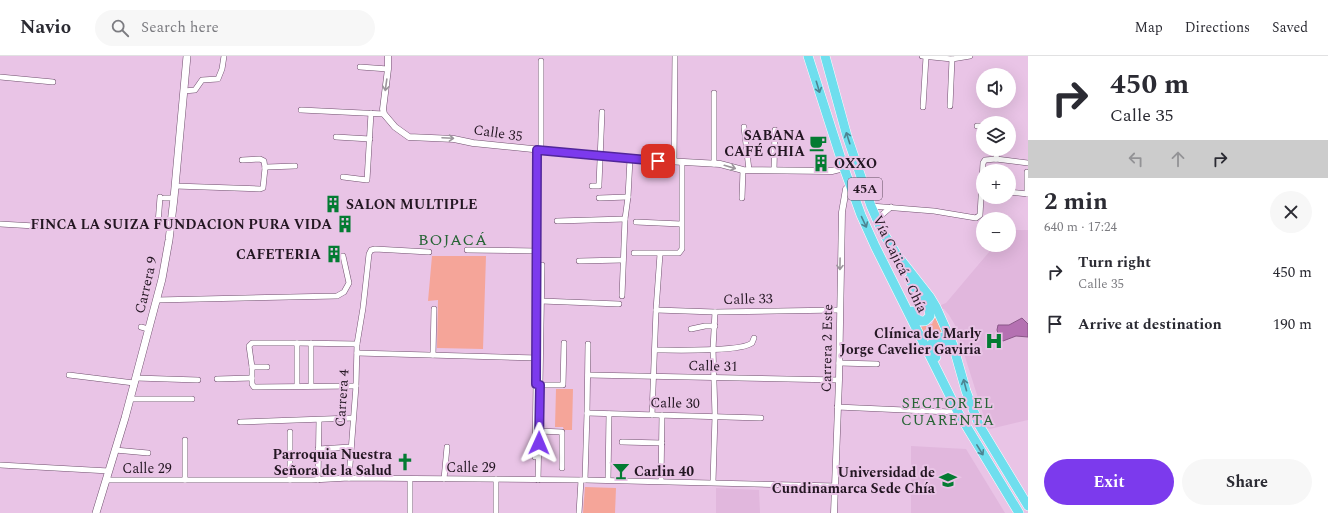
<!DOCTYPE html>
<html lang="en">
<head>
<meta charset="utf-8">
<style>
  :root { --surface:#fff; --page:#f7f7f7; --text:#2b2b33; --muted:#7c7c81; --line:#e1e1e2; --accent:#7c3aed }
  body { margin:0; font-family:Spectral,serif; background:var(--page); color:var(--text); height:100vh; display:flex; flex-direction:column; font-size:15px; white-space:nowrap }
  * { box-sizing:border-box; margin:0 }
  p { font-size:13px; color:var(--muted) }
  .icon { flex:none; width:22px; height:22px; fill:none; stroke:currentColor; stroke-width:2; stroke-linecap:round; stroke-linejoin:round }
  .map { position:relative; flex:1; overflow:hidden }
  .side { display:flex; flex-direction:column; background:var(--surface); width:300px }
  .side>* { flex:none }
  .guide { background:#fff; color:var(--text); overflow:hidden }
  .buttons { position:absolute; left:976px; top:12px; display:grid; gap:8px }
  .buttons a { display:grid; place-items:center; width:40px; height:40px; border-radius:50%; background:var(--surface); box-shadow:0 4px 16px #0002; font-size:20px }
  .pin { position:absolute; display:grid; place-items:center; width:34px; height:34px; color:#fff; margin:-17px; border-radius:8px; box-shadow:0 2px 6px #0006 }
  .me { position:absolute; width:44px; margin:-22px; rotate:1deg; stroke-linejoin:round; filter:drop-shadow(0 0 3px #0008) }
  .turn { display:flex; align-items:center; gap:14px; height:84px; padding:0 16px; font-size:18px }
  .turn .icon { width:52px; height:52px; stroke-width:2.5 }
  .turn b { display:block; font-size:28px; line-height:34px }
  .lanes { display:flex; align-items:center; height:38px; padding:0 16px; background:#0003; justify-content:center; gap:20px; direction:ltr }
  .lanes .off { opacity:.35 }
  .round { display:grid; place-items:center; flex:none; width:42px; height:42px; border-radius:21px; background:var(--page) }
  .head { display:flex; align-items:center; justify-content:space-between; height:68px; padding:0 16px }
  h1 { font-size:24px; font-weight:700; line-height:30px }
  .cta { display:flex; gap:8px; margin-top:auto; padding:8px 16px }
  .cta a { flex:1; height:46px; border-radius:24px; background:var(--accent); color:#fff; font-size:16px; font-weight:700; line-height:46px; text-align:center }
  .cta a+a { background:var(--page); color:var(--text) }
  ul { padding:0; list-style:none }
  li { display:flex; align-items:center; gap:12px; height:52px; padding:0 16px }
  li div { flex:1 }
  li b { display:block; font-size:15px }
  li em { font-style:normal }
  header { display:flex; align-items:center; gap:24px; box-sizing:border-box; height:56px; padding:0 20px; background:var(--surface); border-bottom:1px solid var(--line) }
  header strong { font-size:19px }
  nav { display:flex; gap:22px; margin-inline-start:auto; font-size:14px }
  .search { width:280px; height:36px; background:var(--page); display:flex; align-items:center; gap:10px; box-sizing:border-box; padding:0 14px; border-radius:22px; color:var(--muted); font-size:15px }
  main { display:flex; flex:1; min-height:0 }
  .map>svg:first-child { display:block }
</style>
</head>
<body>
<header>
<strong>Navio</strong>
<div class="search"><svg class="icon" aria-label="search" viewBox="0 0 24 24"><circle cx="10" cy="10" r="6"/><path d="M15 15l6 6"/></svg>Search here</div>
<nav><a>Map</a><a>Directions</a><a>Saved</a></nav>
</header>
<main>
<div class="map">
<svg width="1028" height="457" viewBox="0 0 1028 457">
  <rect width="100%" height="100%" fill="#e9c4e6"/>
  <g fill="#e1b7dd">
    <polygon points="1009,174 1028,174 1028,364 990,373 979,369 983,364 984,361 955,269 949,259 944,253 936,251 946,247 995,189 1009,189"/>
    <polygon points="911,390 966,393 1005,457 911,457"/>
    <polygon points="716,432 759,434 760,457 716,457"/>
  </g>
  <g fill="#f5a599">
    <polygon points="432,200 486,200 483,293 437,292 438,244 428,245"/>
    <path d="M935,261l8,15c-8,0 -12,4 -16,10l-6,-15 11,-3z"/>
    <polygon points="556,333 573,333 572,374 564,374 563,371 555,371"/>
    <polygon points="585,431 616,432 615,457 583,457"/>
  </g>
  <polygon fill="#b571b2" stroke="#895687" points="1022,262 1028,268 1028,281 1016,280 1003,285 1000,283 997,274 998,269 1009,269"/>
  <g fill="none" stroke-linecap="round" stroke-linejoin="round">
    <g stroke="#70506e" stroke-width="6">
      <g id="minor">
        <polyline points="922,0 952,3 970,0"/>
        <polyline points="541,5 541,95"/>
        <polyline points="360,11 388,13"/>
        <polyline points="0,21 53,26"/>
        <polyline points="184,35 195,34 202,24 218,23 222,13 224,0"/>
        <polyline points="714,37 714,108"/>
        <polyline points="950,50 952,3"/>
        <polyline points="923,51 926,1"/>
        <polyline points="301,54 384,58"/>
        <polyline points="977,70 983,70"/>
        <polyline points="744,71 749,114"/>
        <polyline points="336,81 370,83"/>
        <polyline points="537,94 536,328 540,329 538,424"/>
        <polyline points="996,103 997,93"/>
        <polyline points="674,106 675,0"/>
        <polyline points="265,112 267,111 295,110"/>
        <polyline points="774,114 775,74"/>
        <polyline points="343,121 367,124 371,57"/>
        <polyline points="175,130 260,133 263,132 265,112 264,105 260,103 242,104"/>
        <polyline points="592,130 599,130 599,128 602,56"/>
        <polyline points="1009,136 1028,138"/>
        <polyline points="1027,138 1027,116"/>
        <polyline points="164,142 174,142"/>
        <polyline points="599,142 628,141"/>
        <polyline points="742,142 743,114"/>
        <polyline points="871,150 934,155 976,162 980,159 983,107 985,104 996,103 1028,107"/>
        <polyline points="877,163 891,151"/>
        <polyline points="557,165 625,163"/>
        <polyline points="636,166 681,168"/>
        <polyline points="0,168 35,170"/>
        <polyline points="158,168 160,141"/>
        <polyline points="467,194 537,195"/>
        <polyline points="634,197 679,197 682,193 682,106"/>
        <polyline points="579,205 623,204"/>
        <polyline points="542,209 540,329 563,329 564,287"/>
        <polyline points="622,240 625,163 628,141 630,103"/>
        <polyline points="156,244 337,240 344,236 349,227 343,200"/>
        <polyline points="541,245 619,248"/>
        <polyline points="656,254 715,256 840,254"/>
        <polyline points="141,271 148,273"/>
        <polyline points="691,273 705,270 715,270"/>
        <polyline points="311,287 311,330"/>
        <path d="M655,294c18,0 86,2 97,-7l2,-5"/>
        <polyline points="357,297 539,302"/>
        <polyline points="433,299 434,253"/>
        <polyline points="839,307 877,308"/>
        <polyline points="252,311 267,311"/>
        <polyline points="69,319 134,327"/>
        <polyline points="588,319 839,324"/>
        <polyline points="136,322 198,324"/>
        <polyline points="217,323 252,322"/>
        <polyline points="297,330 297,287"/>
        <polyline points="356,330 254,331 252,328 252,311 249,290 252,287 297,287 357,288"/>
        <polyline points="130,343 192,343"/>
        <polyline points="837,351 950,356 959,358"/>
        <polyline points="587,357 761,362"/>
        <polyline points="652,359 656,254 660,198"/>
        <polyline points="240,366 353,362"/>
        <polyline points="539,375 562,376 562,412"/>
        <polyline points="185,384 185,424"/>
        <polyline points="622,386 662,387"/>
        <polyline points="318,393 351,391"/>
        <polyline points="115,394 148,397"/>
        <polyline points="535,401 536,328"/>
        <polyline points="0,409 109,415"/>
        <polyline points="349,422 356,330 357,288 363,252 369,198 371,194 375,193 429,196"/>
        <polyline points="444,423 447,391"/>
        <polyline points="106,424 312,424 349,422 585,424 836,430"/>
        <polyline points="290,424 290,376"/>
        <polyline points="318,424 319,364"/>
        <polyline points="585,424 587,357 588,288"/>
        <polyline points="608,424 609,358"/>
        <polyline points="661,425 662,359"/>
        <polyline points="713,426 715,360 713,293 715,256"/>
        <polyline points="410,457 410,423"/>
        <polyline points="496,457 496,423"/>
        <polyline points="579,457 581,424"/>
      </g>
    </g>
    <g stroke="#70506e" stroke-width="7">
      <g id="tertiary">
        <polyline points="388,0 388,13 383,53 384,58 395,71 409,81 454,83 473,87 630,103 720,108 743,114 832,115 844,112"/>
        <polyline points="834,457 839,324 842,156 846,133 850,130"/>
      </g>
    </g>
    <g stroke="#70506e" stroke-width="8">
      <polyline id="secondary" points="96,457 125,362 162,223 169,184 174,142 187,0"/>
    </g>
    <g stroke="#fff" stroke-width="10">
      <g id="trunk">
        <polyline points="808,0 844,112 861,159 875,190 959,358 1019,457"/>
        <polyline points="825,0 847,80 871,150 882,175 897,199 930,241 936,251 953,289 966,335 979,369 1028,450"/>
        <path d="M909,223l20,30 1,7 -5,5c-8,1 -10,-5 -13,-10"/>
        <polyline points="936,301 931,289 935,282 943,281 948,286 950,291"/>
      </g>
    </g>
    <use href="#minor" stroke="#fff" stroke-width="5"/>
    <use href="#tertiary" stroke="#fff" stroke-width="6"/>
    <use href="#secondary" stroke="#fff" stroke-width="7"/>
    <use href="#trunk" stroke="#6fdeee" stroke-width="9"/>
  </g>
  <defs><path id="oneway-shaft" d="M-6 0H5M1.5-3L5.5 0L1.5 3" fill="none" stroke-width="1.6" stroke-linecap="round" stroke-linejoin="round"/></defs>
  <g stroke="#9c969c">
    <use href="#oneway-shaft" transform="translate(386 29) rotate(98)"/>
    <use href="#oneway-shaft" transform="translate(448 82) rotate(3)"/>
    <use href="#oneway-shaft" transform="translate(730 111) rotate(16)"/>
    <use href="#oneway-shaft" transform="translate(840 208) rotate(91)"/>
  </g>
  <g stroke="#4d8492">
    <use href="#oneway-shaft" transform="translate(818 31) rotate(73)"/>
    <use href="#oneway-shaft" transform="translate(848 82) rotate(-108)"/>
    <use href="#oneway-shaft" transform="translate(864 166) rotate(65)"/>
    <use href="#oneway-shaft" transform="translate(965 329) rotate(-105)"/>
    <use href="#oneway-shaft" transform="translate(980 394) rotate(58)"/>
  </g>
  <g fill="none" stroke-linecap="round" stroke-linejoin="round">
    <g stroke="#51269a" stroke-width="10">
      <polyline id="route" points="539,387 540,329 536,328 537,94 658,105"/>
    </g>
    <use href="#route" stroke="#7c3aed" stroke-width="7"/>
  </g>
  <defs>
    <g id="cafe-bare" transform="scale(1.38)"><path d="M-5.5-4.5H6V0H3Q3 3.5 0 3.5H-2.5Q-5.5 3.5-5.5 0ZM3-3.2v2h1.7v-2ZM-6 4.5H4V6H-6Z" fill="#037b32" stroke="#e9c4e6" stroke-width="2.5" paint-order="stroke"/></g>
    <g id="building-bare" transform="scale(1.38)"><path d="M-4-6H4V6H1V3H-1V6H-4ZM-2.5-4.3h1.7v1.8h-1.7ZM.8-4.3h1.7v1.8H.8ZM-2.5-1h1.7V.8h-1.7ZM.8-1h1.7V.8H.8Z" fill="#037b32" stroke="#e9c4e6" stroke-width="2.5" paint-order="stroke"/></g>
    <g id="hospital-bare" transform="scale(1.38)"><path d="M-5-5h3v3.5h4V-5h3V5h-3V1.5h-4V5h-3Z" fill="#037b32" stroke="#e9c4e6" stroke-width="2.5" paint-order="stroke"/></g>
    <g id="church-bare" transform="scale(1.38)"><path d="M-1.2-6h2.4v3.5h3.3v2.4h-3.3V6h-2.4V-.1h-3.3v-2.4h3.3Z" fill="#037b32" stroke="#e9c4e6" stroke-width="2.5" paint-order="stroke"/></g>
    <g id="bar-bare" transform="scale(1.38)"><path d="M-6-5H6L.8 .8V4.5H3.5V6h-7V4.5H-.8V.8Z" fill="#037b32" stroke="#e9c4e6" stroke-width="2.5" paint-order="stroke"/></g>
    <g id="university-bare" transform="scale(1.38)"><path d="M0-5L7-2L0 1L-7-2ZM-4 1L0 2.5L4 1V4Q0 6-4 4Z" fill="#037b32" stroke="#e9c4e6" stroke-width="2.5" paint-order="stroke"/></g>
  </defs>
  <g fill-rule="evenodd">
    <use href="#cafe-bare" x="818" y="87"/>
    <use href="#building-bare" x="821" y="107"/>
    <use href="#building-bare" x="333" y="148"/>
    <use href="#building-bare" x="345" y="168"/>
    <use href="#building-bare" x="334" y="198"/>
    <use href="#hospital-bare" x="994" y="285"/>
    <use href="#church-bare" x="405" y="406"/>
    <use href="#bar-bare" x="621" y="415"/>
    <use href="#university-bare" x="948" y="424"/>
  </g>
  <g text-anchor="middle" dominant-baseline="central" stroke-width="4" stroke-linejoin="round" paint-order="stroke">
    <rect fill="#e9c4e6" stroke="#5e4a5d" stroke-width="1" x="848" y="122" width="34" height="22" rx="3"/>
    <g font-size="13" font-weight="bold" fill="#231622">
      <text x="865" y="133">45A</text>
    </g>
    <g font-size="14" fill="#231622" stroke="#e9c4e6">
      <text transform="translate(498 77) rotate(8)">Calle 35</text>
      <text transform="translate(900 208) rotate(64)">Vía Cajicá - Chía</text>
      <text transform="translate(146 229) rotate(-77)">Carrera 9</text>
      <text transform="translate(748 243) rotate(-1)">Calle 33</text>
      <text transform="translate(827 292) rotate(-89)">Carrera 2 Este</text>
      <text transform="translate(713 310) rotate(1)">Calle 31</text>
      <text transform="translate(342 342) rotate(-86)">Carrera 4</text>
      <text transform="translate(675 347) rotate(1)">Calle 30</text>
      <text x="471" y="411">Calle 29</text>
      <text x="147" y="412">Calle 29</text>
    </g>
    <g font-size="14" font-weight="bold" fill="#231622" stroke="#e9c4e6" text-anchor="end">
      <text x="805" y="79">SABANA<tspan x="805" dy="16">CAFÉ CHIA</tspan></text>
      <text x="834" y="107" text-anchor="start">OXXO</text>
      <text x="346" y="148" text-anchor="start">SALON MULTIPLE</text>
      <text x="332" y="168">FINCA LA SUIZA FUNDACION PURA VIDA</text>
      <text x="321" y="198">CAFETERIA</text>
      <text x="981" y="277">Clínica de Marly<tspan x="981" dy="16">Jorge Cavelier Gaviria</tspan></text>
      <text x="392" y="398">Parroquia Nuestra<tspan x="392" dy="16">Señora de la Salud</tspan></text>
      <text x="634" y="415" text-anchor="start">Carlin 40</text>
      <text x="935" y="416">Universidad de<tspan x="935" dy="16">Cundinamarca Sede Chía</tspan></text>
    </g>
    <g font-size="15" letter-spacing="1" fill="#266435" stroke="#e9c4e6">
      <text x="948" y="347">SECTOR EL<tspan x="948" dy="17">CUARENTA</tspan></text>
    </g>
    <g font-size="16" letter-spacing="1" fill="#266435" stroke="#e9c4e6">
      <text x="453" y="184">BOJACÁ</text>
    </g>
  </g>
</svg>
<div class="buttons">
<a><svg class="icon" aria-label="sound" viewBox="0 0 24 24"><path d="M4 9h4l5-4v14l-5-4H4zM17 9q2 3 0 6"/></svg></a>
<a><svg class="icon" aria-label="layers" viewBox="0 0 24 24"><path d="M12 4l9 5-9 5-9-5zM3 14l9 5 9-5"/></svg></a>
<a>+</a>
<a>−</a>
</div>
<div class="pin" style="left:658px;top:105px;background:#d93025"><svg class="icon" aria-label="arrive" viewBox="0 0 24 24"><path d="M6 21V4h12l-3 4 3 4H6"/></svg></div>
<svg class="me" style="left:539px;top:387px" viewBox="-20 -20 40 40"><path d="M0-17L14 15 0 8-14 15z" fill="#7c3aed" stroke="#fff" stroke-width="4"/></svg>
</div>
<section class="side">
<div class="guide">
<div class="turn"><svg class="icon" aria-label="right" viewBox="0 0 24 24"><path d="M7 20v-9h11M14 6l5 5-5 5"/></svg><div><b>450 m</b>Calle 35</div></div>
<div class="lanes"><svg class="icon off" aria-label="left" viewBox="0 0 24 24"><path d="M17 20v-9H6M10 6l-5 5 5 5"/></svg><svg class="icon off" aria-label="ahead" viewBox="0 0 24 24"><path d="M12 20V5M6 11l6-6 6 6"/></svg><svg class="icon" aria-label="right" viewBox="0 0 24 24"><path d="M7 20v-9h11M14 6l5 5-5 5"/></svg></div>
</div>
<div class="head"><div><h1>2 min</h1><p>640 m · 17:24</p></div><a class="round"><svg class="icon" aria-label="close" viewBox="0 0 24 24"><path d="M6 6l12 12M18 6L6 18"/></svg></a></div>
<ul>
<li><svg class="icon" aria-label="right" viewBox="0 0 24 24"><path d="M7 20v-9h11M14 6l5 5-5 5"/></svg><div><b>Turn right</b><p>Calle 35</p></div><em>450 m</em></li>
<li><svg class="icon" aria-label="arrive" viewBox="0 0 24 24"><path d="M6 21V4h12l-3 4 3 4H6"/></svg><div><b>Arrive at destination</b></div><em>190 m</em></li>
</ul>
<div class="cta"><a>Exit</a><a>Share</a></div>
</section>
</main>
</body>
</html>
